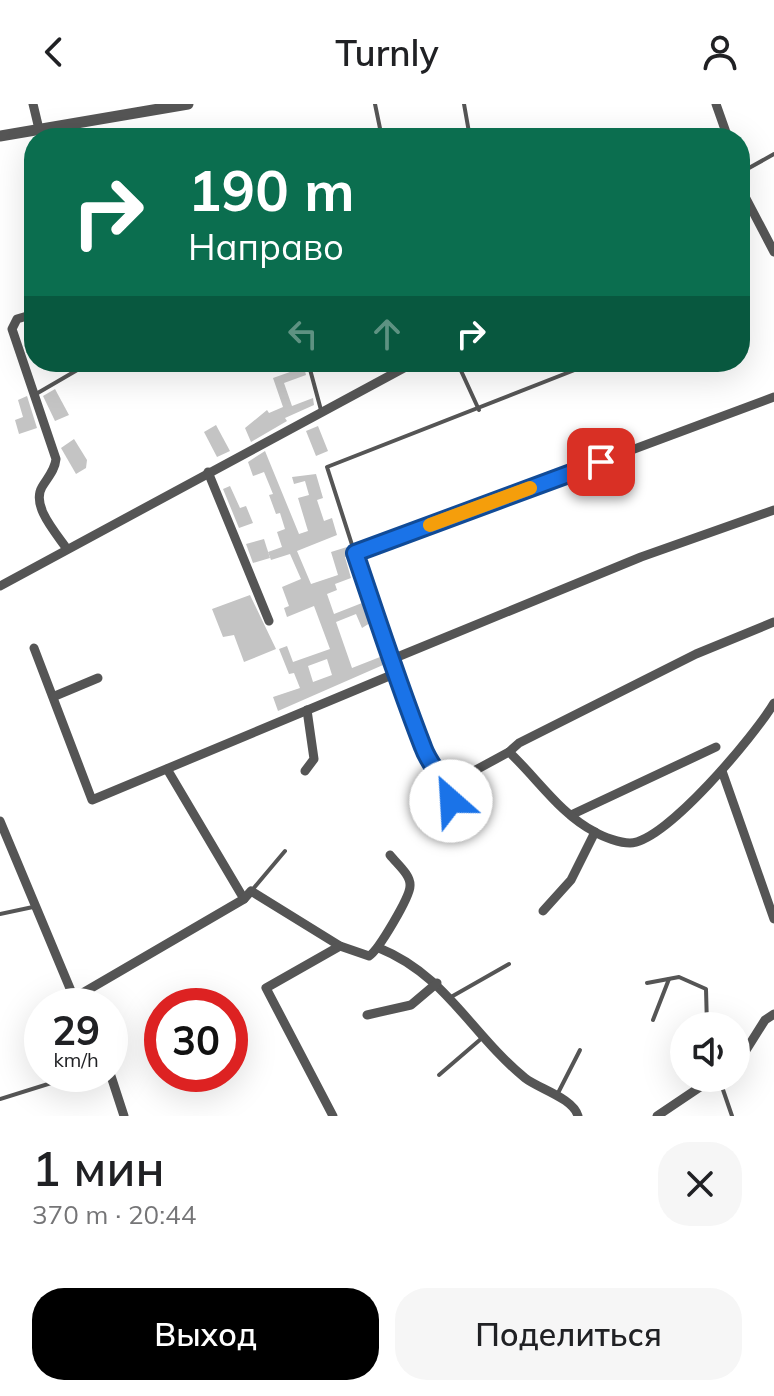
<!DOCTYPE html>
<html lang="ru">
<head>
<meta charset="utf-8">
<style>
  :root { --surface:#fff; --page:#f6f6f6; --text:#202124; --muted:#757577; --accent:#000 }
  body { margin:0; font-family:Mulish,sans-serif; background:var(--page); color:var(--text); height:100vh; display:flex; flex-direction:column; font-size:30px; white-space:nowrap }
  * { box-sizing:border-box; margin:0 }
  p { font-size:26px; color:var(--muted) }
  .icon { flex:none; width:44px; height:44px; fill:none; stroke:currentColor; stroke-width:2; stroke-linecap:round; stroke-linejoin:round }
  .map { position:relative; height:1012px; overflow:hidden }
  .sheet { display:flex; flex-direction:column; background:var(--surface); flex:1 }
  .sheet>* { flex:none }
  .hud { position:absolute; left:24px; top:24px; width:726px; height:244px; border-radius:32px; box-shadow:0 8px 32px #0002; background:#0b6e4f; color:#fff; overflow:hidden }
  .fabs { position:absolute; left:670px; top:908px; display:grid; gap:16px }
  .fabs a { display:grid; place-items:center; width:80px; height:80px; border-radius:50%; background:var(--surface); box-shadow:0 8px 32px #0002; font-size:40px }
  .speed { position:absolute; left:24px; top:884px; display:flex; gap:16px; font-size:40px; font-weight:700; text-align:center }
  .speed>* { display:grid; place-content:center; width:104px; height:104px; border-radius:50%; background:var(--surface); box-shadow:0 8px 32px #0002; line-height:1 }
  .speed small { font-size:20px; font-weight:400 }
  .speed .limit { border:12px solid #d22; background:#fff; color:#111 }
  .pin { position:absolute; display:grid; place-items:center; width:68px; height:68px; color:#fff; margin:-34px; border-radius:16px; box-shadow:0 4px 12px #0006 }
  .me { position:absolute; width:88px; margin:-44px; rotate:334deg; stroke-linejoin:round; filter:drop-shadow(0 0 6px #0008) }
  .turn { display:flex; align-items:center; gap:28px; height:168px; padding:0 32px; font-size:36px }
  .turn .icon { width:104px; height:104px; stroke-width:2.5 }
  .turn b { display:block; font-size:56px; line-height:68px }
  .lanes { display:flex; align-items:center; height:76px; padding:0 32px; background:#0003; justify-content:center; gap:40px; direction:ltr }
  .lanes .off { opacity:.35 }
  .round { display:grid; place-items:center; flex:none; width:84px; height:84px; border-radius:32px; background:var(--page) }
  .overview { display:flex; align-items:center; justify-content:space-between; height:136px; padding:0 32px }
  h1 { font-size:48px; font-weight:600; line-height:60px }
  .cta { display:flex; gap:16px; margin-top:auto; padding:16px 32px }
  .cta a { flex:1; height:92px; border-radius:32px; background:var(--accent); color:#fff; font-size:32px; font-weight:600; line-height:92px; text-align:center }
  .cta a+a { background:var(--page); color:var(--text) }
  header { display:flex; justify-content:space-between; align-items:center; height:104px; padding:0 32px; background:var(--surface); font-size:36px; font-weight:600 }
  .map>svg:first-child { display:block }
</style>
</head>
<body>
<header><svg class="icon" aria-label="back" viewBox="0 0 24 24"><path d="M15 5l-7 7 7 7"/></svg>Turnly<svg class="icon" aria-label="person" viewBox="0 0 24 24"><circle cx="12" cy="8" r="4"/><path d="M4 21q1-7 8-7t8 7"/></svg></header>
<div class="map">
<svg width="774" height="1012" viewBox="0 0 774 1012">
  <rect width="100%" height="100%" fill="#fff"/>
  <g fill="#c4c4c4" fill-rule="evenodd">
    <polygon points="304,263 306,271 284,279 292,302 313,294 314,301 285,314 287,317 251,338 245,324 267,306 269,309 283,303 273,274"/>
    <polygon points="55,285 69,311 55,317 43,292"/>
    <polygon points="27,292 37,324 19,330 15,316 23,313 18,296"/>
    <polygon points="216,321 230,347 217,353 204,328"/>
    <polygon points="318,322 328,347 316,352 306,327"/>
    <polygon points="74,335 87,356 86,364 76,370 61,344"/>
    <path d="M265,347l34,83 9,-3 -10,-33 11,-3 -4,-14 -11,3 -2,-7 24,-3 7,24 -6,2 7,21 8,-3 5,17 -40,16 14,33 27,-9 -7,-23 16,-5 1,9 -3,1 6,21 -16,6 2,6 -10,4 7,20 28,-11 8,20 -8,5 -6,-14 -20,8 16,46 28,-11 3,8 -105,46 -5,-14 27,-9 -6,-15 -5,1 -10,-25 8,-3 6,16 37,-13 -16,-43 -27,11 -3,-9 5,-2 -7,-19 19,-8 -11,-25 -19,6 -3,-8 14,-5 -5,-15 8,-3 -5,-16 -4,1 -7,-19 4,-1 -9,-22 -11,4 -5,-14zM327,555l5,16 -19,7 -5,-16z"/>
    <polygon points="230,382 240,404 246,402 253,419 239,424 223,385"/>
    <polygon points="264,435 270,454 253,459 246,440"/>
    <polygon points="250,491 276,545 244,558 234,531 223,533 212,505"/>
  </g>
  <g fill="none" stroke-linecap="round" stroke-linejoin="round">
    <g stroke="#555" stroke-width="4">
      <polyline points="375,0 382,34"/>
      <polyline points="464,0 470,34"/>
      <polyline points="740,69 774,50"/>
      <polyline points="308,258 321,306"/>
      <polyline points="457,258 479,306"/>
      <polyline points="36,290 91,258"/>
      <polyline points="354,447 327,363 595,258"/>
      <polyline points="253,785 285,747"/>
      <polyline points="0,810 33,803"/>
      <polyline points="647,879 679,873 706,885 707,922"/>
      <polyline points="451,893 509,860"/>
      <polyline points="653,916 669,875"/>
      <polyline points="439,971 482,934"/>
      <polyline points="720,977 732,1012"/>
      <polyline points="557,991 580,946"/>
      <polyline points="0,995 80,970"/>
    </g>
    <g stroke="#555" stroke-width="9">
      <polyline points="33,0 39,25"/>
      <polyline points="716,0 728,34"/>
      <polyline points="740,83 774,148"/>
      <path d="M34,210l-17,5 -5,10 44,130c-1,11 -8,18 -14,28 -11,19 14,46 25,62"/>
      <polyline points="208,368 269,517"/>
      <polyline points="0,482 415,258"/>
      <polyline points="34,544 92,696 394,570 426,650 448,681"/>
      <polyline points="390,556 641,453 774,406"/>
      <polyline points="394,570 355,449 774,293"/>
      <polyline points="55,592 98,574"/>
      <polyline points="509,648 519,639 696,550 774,518"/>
      <polyline points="167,665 244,795"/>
      <polyline points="305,667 314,655 307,606"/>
      <polyline points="722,667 774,815"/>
      <polyline points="571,711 716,643"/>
      <path d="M0,717l74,177 170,-99 7,-8 89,55 29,10c9,-5 41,-59 41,-70 1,-11 -13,-22 -20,-31"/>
      <path d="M427,718l24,-21 -3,-16 61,-33c28,26 51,62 86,80 8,5 25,11 35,11 36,-1 125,-108 144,-140"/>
      <polyline points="543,807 571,776 595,728"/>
      <path d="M379,844c67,27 92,86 146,130 14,11 48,20 53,38"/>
      <polyline points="367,911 411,901 437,879"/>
      <polyline points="736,962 765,916 774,910"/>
      <polyline points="110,969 124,1012"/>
      <polyline points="333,1012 266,884 340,842"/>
      <polyline points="657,1012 709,977 720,974"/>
    </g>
    <polyline stroke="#555" stroke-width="11" points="0,32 188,0"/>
  </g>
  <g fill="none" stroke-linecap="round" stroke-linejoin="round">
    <g stroke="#114b97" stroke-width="20">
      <path id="route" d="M451,697c-5,-22 -21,-34 -28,-54 -25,-64 -46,-129 -68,-194l246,-91"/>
    </g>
    <use href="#route" stroke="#1a73e8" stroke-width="14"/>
    <polyline stroke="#f59e0b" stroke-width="14" points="430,421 530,384"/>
  </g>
</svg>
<div class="fabs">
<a><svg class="icon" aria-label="sound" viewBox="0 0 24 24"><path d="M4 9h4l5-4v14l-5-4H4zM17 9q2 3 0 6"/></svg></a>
</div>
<div class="speed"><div>29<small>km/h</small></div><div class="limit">30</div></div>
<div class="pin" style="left:601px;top:358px;background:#d93025"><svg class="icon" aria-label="arrive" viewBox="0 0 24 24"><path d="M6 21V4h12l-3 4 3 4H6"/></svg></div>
<svg class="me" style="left:451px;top:697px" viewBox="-20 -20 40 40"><circle r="19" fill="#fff"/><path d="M0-13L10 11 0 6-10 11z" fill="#1a73e8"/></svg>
<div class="hud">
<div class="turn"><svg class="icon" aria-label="right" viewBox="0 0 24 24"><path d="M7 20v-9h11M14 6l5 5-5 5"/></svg><div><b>190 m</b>Направо</div></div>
<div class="lanes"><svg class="icon off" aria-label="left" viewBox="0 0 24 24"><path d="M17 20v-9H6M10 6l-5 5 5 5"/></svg><svg class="icon off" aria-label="ahead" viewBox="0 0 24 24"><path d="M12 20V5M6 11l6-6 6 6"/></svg><svg class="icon" aria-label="right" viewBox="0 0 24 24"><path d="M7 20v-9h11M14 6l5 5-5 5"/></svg></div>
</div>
</div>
<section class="sheet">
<div class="overview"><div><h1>1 мин</h1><p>370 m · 20:44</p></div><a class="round"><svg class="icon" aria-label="close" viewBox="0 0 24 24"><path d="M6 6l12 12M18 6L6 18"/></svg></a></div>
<div class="cta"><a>Выход</a><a>Поделиться</a></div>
</section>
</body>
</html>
